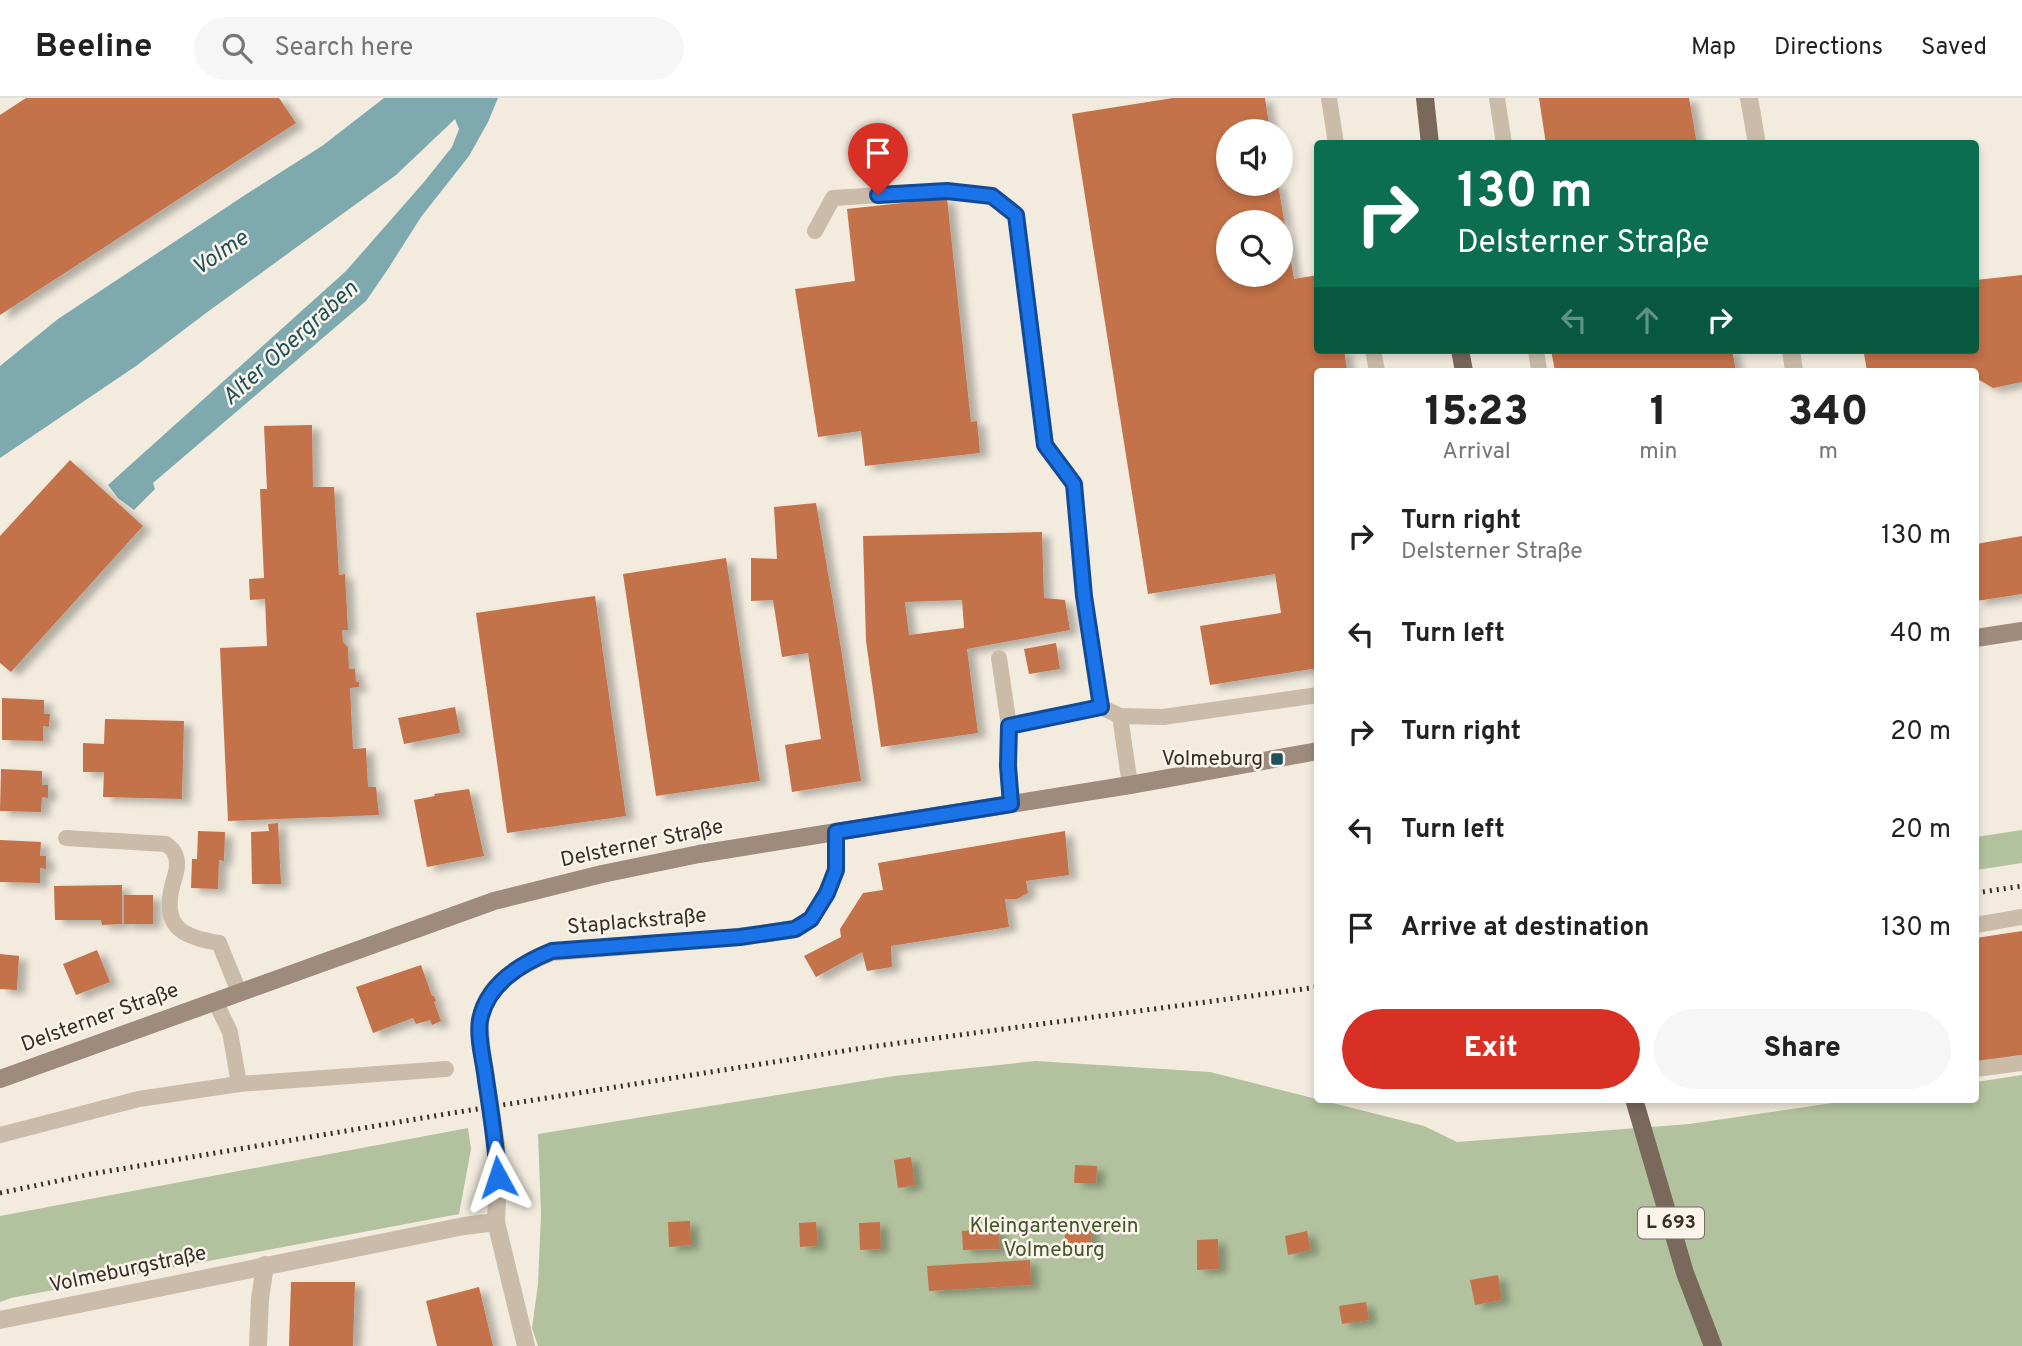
<!DOCTYPE html>
<html lang="en">
<head>
<meta charset="utf-8">
<style>
  :root { --surface:#fff; --page:#f6f6f6; --text:#222; --muted:#767676; --line:#e0e0e0; --accent:#d93025 }
  body { margin:0; font-family:Overpass,sans-serif; background:var(--page); color:var(--text); height:100vh; display:flex; flex-direction:column; font-size:26px; white-space:nowrap }
  * { box-sizing:border-box; margin:0 }
  p { font-size:23px; color:var(--muted) }
  .icon { flex:none; width:38px; height:38px; fill:none; stroke:currentColor; stroke-width:2; stroke-linecap:round; stroke-linejoin:round }
  .map { position:relative; flex:1; overflow:hidden }
  .panel { position:absolute; left:1314px; top:270px; width:665px; height:735px; display:flex; flex-direction:column; background:var(--surface); border-radius:7px; box-shadow:0 4px 10px #0003 }
  .panel>* { flex:none }
  .top-card { position:absolute; left:1314px; top:42px; width:665px; height:214px; border-radius:7px; box-shadow:0 4px 10px #0003; background:#0b6e4f; color:#fff; overflow:hidden }
  .tools { position:absolute; left:1216px; top:21px; display:grid; gap:14px }
  .tools a { display:grid; place-items:center; width:77px; height:77px; border-radius:50%; background:var(--surface); box-shadow:0 4px 10px #0003; font-size:35px }
  .pin { position:absolute; display:grid; place-items:center; width:60px; height:60px; color:#fff; margin:-72px -30px; border-radius:50% 50% 50% 0; rotate:-45deg; box-shadow:0 0 7px #0007 }
  .pin .icon { rotate:45deg }
  .me { position:absolute; width:77px; margin:-38px; rotate:355deg; stroke-linejoin:round; filter:drop-shadow(0 0 5px #0008) }
  .turn { display:flex; align-items:center; gap:24px; height:147px; padding:0 28px; font-size:32px }
  .turn .icon { width:91px; height:91px; stroke-width:2.5 }
  .turn b { display:block; font-size:49px; line-height:60px }
  .lanes { display:flex; align-items:center; height:66px; padding:0 28px; background:#0003; justify-content:center; gap:35px; direction:ltr }
  .lanes .off { opacity:.35 }
  .eta { display:flex; justify-content:space-evenly; align-items:center; height:119px; text-align:center }
  .eta b { font-size:42px; font-weight:800; line-height:49px }
  .action { display:flex; gap:14px; margin-top:auto; padding:14px 28px }
  .action a { flex:1; height:80px; border-radius:42px; background:var(--accent); color:#fff; font-size:28px; font-weight:800; line-height:80px; text-align:center }
  .action a+a { background:var(--page); color:var(--text) }
  ul { padding:0; list-style:none }
  li { display:flex; align-items:center; gap:21px; height:98px; padding:0 28px }
  li div { flex:1 }
  li b { display:block; font-size:26px }
  li em { font-style:normal }
  header { display:flex; align-items:center; gap:42px; box-sizing:border-box; height:98px; padding:0 35px; background:var(--surface); border-bottom:2px solid var(--line) }
  header strong { font-size:33px }
  nav { display:flex; gap:38px; margin-inline-start:auto; font-size:24px }
  .search { width:490px; height:63px; background:var(--page); display:flex; align-items:center; gap:18px; box-sizing:border-box; padding:0 24px; border-radius:38px; color:var(--muted); font-size:26px }
  .map>svg:first-child { display:block }
</style>
</head>
<body>
<header>
<strong>Beeline</strong>
<div class="search"><svg class="icon" aria-label="search" viewBox="0 0 24 24"><circle cx="10" cy="10" r="6"/><path d="M15 15l6 6"/></svg>Search here</div>
<nav><a>Map</a><a>Directions</a><a>Saved</a></nav>
</header>
<div class="map">
<svg width="2022" height="1248" viewBox="0 0 2022 1248">
  <defs>
    <filter id="shadow"><feDropShadow dx="8" dy="4.5" stdDeviation="3.5" flood-color="#0004"/></filter>
  </defs>
  <rect width="100%" height="100%" fill="#f2ebde"/>
  <g fill="#b3c29e">
    <polygon points="2022,732 2022,765 1976,772 1976,739"/>
    <polygon points="1036,963 1210,974 1424,1028 1457,1044 1689,1026 1860,1001 1976,1001 1976,984 2022,977 2022,1248 538,1248 532,1230 538,1186 541,1116 538,1036 894,978"/>
    <polygon points="468,1030 471,1051 459,1116 11,1200 0,1204 0,1118"/>
  </g>
  <polygon fill="#7da9af" points="384,0 498,0 488,24 469,58 421,119 388,171 366,203 153,385 155,391 134,412 118,400 108,387 346,173 424,84 452,49 459,31 455,21 396,77 206,215 136,268 0,360 0,268 58,221 248,95 322,48"/>
  <g fill="#c4724a" fill-rule="evenodd" filter="url(#shadow)">
    <polygon points="26,0 279,0 296,25 0,217 0,17"/>
    <path d="M1173,0h92l5,33h-42v53h50l16,95 24,-4v75h26l3,21h-29v297l-108,17 -10,-59 81,-13 -6,-39 -127,20 -76,-480zM1228,124h53v53h-53z"/>
    <polygon points="1539,0 1689,0 1697,46 1546,46"/>
    <polygon points="947,100 971,324 977,323 980,355 865,368 861,333 818,339 795,191 855,183 847,111"/>
    <polygon points="2022,177 2022,284 1993,290 1976,280 1976,273 1867,273 1864,256 1890,252 1952,252 1952,255 1976,252 1976,182"/>
    <polygon points="1551,252 1732,252 1736,273 1555,273"/>
    <polygon points="312,327 313,389 334,389 339,477 345,476 348,532 342,532 343,544 348,549 349,571 355,571 356,584 359,584 359,589 350,590 353,651 366,650 368,689 376,689 379,717 228,723 220,550 267,548 265,501 250,502 249,481 264,480 260,391 267,391 264,328"/>
    <polygon points="70,362 143,428 11,574 0,565 0,438"/>
    <polygon points="816,405 841,550 861,683 792,694 785,647 821,641 808,555 782,559 773,502 751,503 751,460 777,461 774,409"/>
    <path d="M1042,434l2,66 21,2 5,30 -103,19 11,84 -97,14 -15,-106 -3,-105zM962,502l2,28 -55,7 -4,-33z"/>
    <polygon points="2022,438 2022,496 1976,503 1976,446"/>
    <polygon points="726,460 760,683 656,698 623,476"/>
    <polygon points="595,498 626,718 507,735 476,515"/>
    <polygon points="1056,545 1060,571 1029,576 1024,551"/>
    <polygon points="2,600 44,602 44,616 50,616 49,629 43,628 43,643 2,642"/>
    <polygon points="455,609 460,635 404,646 398,620"/>
    <polygon points="105,621 184,623 182,701 103,699 104,674 83,674 83,645 104,646"/>
    <polygon points="1,671 42,673 42,687 48,687 48,700 42,699 41,714 0,713"/>
    <polygon points="469,691 484,758 427,769 414,702 435,698 434,696"/>
    <polygon points="278,725 281,786 252,786 251,734 269,733 268,726"/>
    <polygon points="198,733 225,734 224,763 219,762 218,791 191,790 192,761 197,761"/>
    <polygon points="1065,733 1069,777 1026,783 1028,795 1017,801 1005,801 1009,829 891,848 892,869 867,873 862,854 816,879 804,858 841,839 840,831 863,795 883,792 878,765"/>
    <polygon points="0,742 41,744 40,758 46,758 46,771 40,770 40,785 0,784"/>
    <polygon points="122,787 122,826 102,827 101,822 55,822 54,788"/>
    <rect x="124" y="797" width="29" height="29"/>
    <polygon points="2022,833 2022,957 1976,964 1976,840"/>
    <polygon points="97,852 110,884 76,897 63,866"/>
    <polygon points="0,856 19,858 17,892 0,891"/>
    <polygon points="421,867 432,898 434,898 436,903 434,904 441,923 432,927 430,922 416,926 413,920 373,935 356,889"/>
    <polygon points="911,1059 915,1087 898,1090 894,1062"/>
    <polygon points="1075,1067 1097,1068 1096,1085 1074,1085"/>
    <polygon points="690,1123 691,1147 669,1149 668,1124"/>
    <polygon points="816,1124 818,1148 800,1149 799,1125"/>
    <polygon points="880,1124 881,1151 860,1152 859,1125"/>
    <polygon points="1090,1125 1092,1152 1066,1154 1064,1127"/>
    <polygon points="999,1130 1000,1151 963,1152 962,1133"/>
    <polygon points="1307,1133 1311,1152 1288,1157 1285,1138"/>
    <polygon points="1218,1141 1219,1171 1197,1172 1197,1142"/>
    <polygon points="1030,1162 1031,1187 929,1193 927,1168"/>
    <polygon points="1498,1177 1502,1202 1475,1207 1470,1182"/>
    <polygon points="291,1184 355,1184 353,1248 289,1248"/>
    <polygon points="479,1189 493,1248 437,1248 426,1203"/>
    <polygon points="1366,1204 1369,1222 1342,1226 1339,1208"/>
  </g>
  <g fill="none" stroke-linecap="round" stroke-linejoin="round">
    <g stroke="#cbbcaa" stroke-width="16">
      <polyline points="1329,0 1336,46"/>
      <polyline points="1497,0 1504,46"/>
      <polyline points="815,133 833,100 947,93 992,98 1016,117 1045,347 1074,386 1084,498 1101,609 1120,618 1130,687"/>
      <polyline points="1373,252 1377,273"/>
      <polyline points="1536,252 1539,273"/>
      <polyline points="999,560 1009,628 1008,668 1011,706"/>
      <polyline points="1120,618 1163,619 1318,597"/>
      <polyline points="1009,628 1101,609"/>
      <path d="M66,740l100,6c2,2 6,4 8,8 6,10 2,21 -1,31 -12,43 8,54 46,60l20,49"/>
      <polyline points="1976,827 2022,819"/>
      <polyline points="215,903 230,934 239,986"/>
      <polyline points="1976,971 2022,965"/>
      <polyline points="0,1037 139,1001 239,986 446,971"/>
    </g>
    <g stroke="#cbbcaa" stroke-width="18">
      <polyline points="1749,0 1757,46"/>
      <polyline points="1791,252 1794,273"/>
      <path d="M481,946c0,-7 -2,-15 -1,-22 4,-37 41,-58 72,-70l188,-15 55,-8 16,-10 16,-26 9,-23v-38"/>
      <polyline points="496,1047 498,1079 496,1124 526,1248"/>
      <polyline points="0,1222 464,1128 496,1124"/>
      <polyline points="258,1248 260,1201 265,1167"/>
    </g>
    <g stroke="#9e8b7b" stroke-width="18">
      <polyline points="1976,540 2022,533"/>
      <polyline points="0,981 494,803 602,776 699,756 1130,687 1318,653"/>
    </g>
    <g stroke="#7a685b" stroke-width="18">
      <polyline points="1425,0 1430,46"/>
      <polyline points="1460,252 1464,273"/>
      <polyline points="1634,1001 1685,1175 1713,1248"/>
    </g>
    <g stroke="#382f29" stroke-width="5" stroke-dasharray="2 5" stroke-linecap="butt">
      <polyline points="1976,795 2022,788"/>
      <polyline points="0,1095 91,1076 452,1015 862,950 1318,889"/>
    </g>
    <polyline stroke="#cbbcaa" stroke-width="18" points="481,946 496,1047"/>
  </g>
  <g fill="none" stroke-linecap="round" stroke-linejoin="round">
    <g stroke="#114b97" stroke-width="18">
      <path id="route" d="M498,1079c-2,-33 -7,-65 -12,-97 -2,-19 -9,-41 -6,-60 7,-36 40,-56 72,-69l188,-14 55,-8 16,-10 16,-26 9,-23v-38l175,-28 -3,-38 1,-40 92,-19 -17,-111 -10,-112 -29,-39 -29,-230 -24,-19 -45,-5 -69,4"/>
    </g>
    <use href="#route" stroke="#1a73e8" stroke-width="12"/>
  </g>
  <rect fill="#1f5159" stroke="#faf4eb" stroke-width="2.5" x="1270" y="654" width="14" height="14" rx="3.5"/>
  <g text-anchor="middle" dominant-baseline="central" stroke-width="5" stroke-linejoin="round" paint-order="stroke">
    <rect fill="#faf4eb" stroke="#726a63" stroke-width="2" x="1638" y="1109.5" width="66" height="31" rx="5"/>
    <g font-size="19" font-weight="bold" fill="#382f29">
      <text x="1671" y="1125">L 693</text>
    </g>
    <g font-size="21" fill="#382f29" stroke="#faf4eb" text-anchor="end">
      <text x="1263" y="661">Volmeburg</text>
    </g>
    <g font-size="21" fill="#382f29" stroke="#faf4eb">
      <text transform="translate(642 746) rotate(-12)">Delsterner Straße</text>
      <text transform="translate(637 824) rotate(-5)">Staplackstraße</text>
      <text transform="translate(100 920) rotate(-20)">Delsterner Straße</text>
      <text transform="translate(128 1172) rotate(-12)">Volmeburgstraße</text>
    </g>
    <g font-size="21" fill="#44562d" stroke="#faf4eb">
      <text x="1054" y="1128">Kleingartenverein<tspan x="1054" dy="24">Volmeburg</tspan></text>
    </g>
    <g font-size="23" font-style="italic" fill="#1f5159" stroke="#faf4eb">
      <text transform="translate(221 156) rotate(-34)">Volme</text>
      <text transform="translate(291 246) rotate(-42)">Alter Obergraben</text>
    </g>
  </g>
</svg>
<div class="tools">
<a><svg class="icon" aria-label="sound" viewBox="0 0 24 24"><path d="M4 9h4l5-4v14l-5-4H4zM17 9q2 3 0 6"/></svg></a>
<a><svg class="icon" aria-label="search" viewBox="0 0 24 24"><circle cx="10" cy="10" r="6"/><path d="M15 15l6 6"/></svg></a>
</div>
<div class="pin" style="left:878px;top:97px;background:#d93025"><svg class="icon" aria-label="arrive" viewBox="0 0 24 24"><path d="M6 21V4h12l-3 4 3 4H6"/></svg></div>
<svg class="me" style="left:498px;top:1079px" viewBox="-20 -20 40 40"><path d="M0-17L14 15 0 8-14 15z" fill="#1a73e8" stroke="#fff" stroke-width="4"/></svg>
<div class="top-card">
<div class="turn"><svg class="icon" aria-label="right" viewBox="0 0 24 24"><path d="M7 20v-9h11M14 6l5 5-5 5"/></svg><div><b>130 m</b>Delsterner Straße</div></div>
<div class="lanes"><svg class="icon off" aria-label="left" viewBox="0 0 24 24"><path d="M17 20v-9H6M10 6l-5 5 5 5"/></svg><svg class="icon off" aria-label="ahead" viewBox="0 0 24 24"><path d="M12 20V5M6 11l6-6 6 6"/></svg><svg class="icon" aria-label="right" viewBox="0 0 24 24"><path d="M7 20v-9h11M14 6l5 5-5 5"/></svg></div>
</div>
<section class="panel">
<div class="eta">
<div><b>15:23</b><p>Arrival</p></div>
<div><b>1</b><p>min</p></div>
<div><b>340</b><p>m</p></div>
</div>
<ul>
<li><svg class="icon" aria-label="right" viewBox="0 0 24 24"><path d="M7 20v-9h11M14 6l5 5-5 5"/></svg><div><b>Turn right</b><p>Delsterner Straße</p></div><em>130 m</em></li>
<li><svg class="icon" aria-label="left" viewBox="0 0 24 24"><path d="M17 20v-9H6M10 6l-5 5 5 5"/></svg><div><b>Turn left</b></div><em>40 m</em></li>
<li><svg class="icon" aria-label="right" viewBox="0 0 24 24"><path d="M7 20v-9h11M14 6l5 5-5 5"/></svg><div><b>Turn right</b></div><em>20 m</em></li>
<li><svg class="icon" aria-label="left" viewBox="0 0 24 24"><path d="M17 20v-9H6M10 6l-5 5 5 5"/></svg><div><b>Turn left</b></div><em>20 m</em></li>
<li><svg class="icon" aria-label="arrive" viewBox="0 0 24 24"><path d="M6 21V4h12l-3 4 3 4H6"/></svg><div><b>Arrive at destination</b></div><em>130 m</em></li>
</ul>
<div class="action"><a>Exit</a><a>Share</a></div>
</section>
</div>
</body>
</html>
